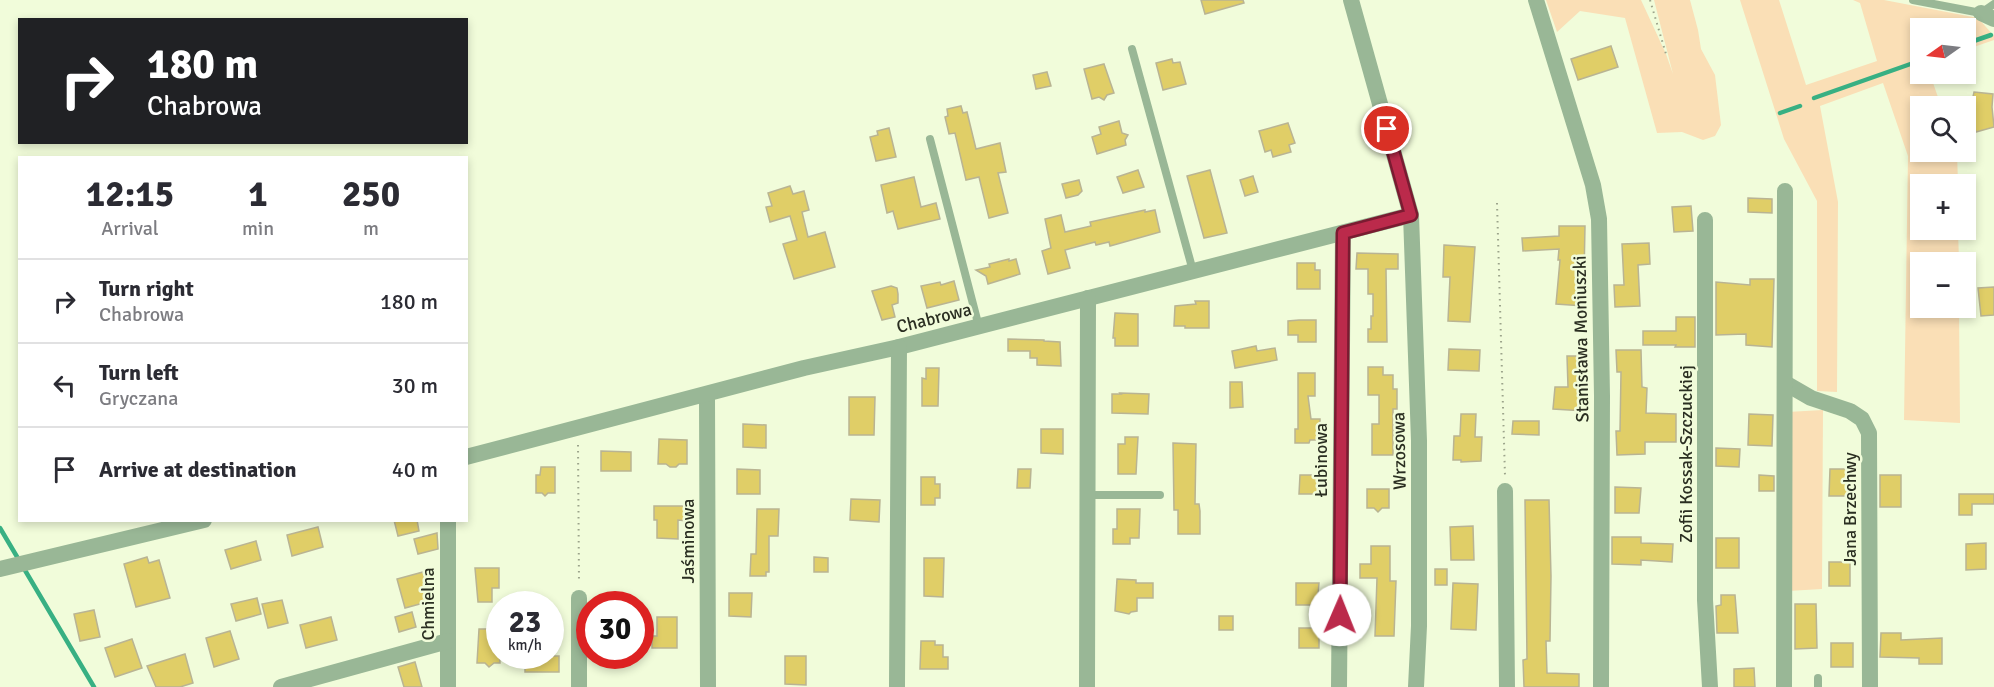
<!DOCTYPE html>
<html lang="en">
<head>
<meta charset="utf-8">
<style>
  :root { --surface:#fff; --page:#f7f7f7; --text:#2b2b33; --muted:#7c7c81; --line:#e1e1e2 }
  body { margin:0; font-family:Signika,sans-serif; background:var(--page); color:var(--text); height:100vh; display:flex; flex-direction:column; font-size:22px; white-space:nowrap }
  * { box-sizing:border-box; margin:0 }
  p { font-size:20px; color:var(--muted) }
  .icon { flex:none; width:33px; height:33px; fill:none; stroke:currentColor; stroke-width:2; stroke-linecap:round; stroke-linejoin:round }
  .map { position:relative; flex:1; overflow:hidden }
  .details { position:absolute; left:18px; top:156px; width:450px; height:366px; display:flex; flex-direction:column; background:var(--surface); border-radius:0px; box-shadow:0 3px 9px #0003 }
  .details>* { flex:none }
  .hud { position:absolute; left:18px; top:18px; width:450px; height:126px; border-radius:0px; box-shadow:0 3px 9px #0003; background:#202124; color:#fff; overflow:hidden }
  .needle { width:39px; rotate:256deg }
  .controls { position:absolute; left:1910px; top:18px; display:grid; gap:12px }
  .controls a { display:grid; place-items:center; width:66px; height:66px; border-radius:0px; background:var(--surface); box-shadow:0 3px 9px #0003; font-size:30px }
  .speed { position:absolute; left:486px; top:591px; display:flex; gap:12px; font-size:30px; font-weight:700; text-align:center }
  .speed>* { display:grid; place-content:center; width:78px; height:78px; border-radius:50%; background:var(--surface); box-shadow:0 3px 9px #0003; line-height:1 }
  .speed small { font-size:15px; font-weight:400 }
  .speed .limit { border:9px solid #d22; background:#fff; color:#111 }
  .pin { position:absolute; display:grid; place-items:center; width:51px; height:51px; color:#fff; margin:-26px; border:3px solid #fff; border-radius:50%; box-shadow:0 2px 6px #0007 }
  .me { position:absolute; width:66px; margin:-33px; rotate:1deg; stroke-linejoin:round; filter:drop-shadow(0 0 4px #0008) }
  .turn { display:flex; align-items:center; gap:21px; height:126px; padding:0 30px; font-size:27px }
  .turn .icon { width:78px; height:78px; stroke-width:2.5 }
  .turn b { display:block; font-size:42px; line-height:51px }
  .eta { display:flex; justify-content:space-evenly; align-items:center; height:102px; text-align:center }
  .eta b { font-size:36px; font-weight:700; line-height:42px }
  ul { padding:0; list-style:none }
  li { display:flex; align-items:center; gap:18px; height:84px; padding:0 30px; border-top:2px solid var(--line) }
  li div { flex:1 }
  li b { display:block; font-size:22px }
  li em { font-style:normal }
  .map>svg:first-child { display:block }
</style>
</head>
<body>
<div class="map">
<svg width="1994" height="687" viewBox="0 0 1994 687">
  <rect width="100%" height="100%" fill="#f1fcda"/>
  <g fill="#fadfb6">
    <polygon points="1546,0 1641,0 1666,54 1673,74 1654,0 1690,0 1698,30 1701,49 1715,75 1721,125 1715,136 1703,140 1682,132 1657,133 1625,18 1580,11 1557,32"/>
    <polygon points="1740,0 1779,0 1806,85 1877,61 1860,3 1853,0 1884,0 1978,18 1994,36 1994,40 1965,50 1965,28 1920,28 1920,74 1930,74 1941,106 1920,106 1920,152 1957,152 1958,184 1920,184 1920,230 1958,230 1959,262 1920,262 1920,308 1959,308 1960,423 1904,420 1908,156 1883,83 1820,106 1838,202 1837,392 1817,391 1817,201 1784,139"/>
    <polygon points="1823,410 1822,589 1788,591 1787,412"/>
  </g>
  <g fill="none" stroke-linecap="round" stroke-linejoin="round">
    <g stroke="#38b083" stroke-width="4.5">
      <polyline points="1965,44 1991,35"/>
      <polyline points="1814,98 1919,61"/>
      <polyline points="1780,113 1800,106"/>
      <polyline points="0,528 94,687"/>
    </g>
  </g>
  <g fill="#e0ce67" stroke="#b9b493" stroke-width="1.5">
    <polygon points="1201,0 1243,0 1244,3 1205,14"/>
    <polygon points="1611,46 1618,67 1578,80 1571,59"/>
    <polygon points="1172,59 1173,63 1180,62 1186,84 1163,90 1156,63"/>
    <polygon points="1104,64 1114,93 1107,95 1104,100 1099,97 1092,99 1084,69"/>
    <polygon points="1047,72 1051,86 1036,89 1033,75"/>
    <polygon points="1974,92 1993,94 1992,107 1994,127 1976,132 1970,111"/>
    <polygon points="961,106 963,113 967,112 976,149 1000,143 1006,172 998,173 1008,213 989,218 979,177 966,180 955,133 949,134 945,117 948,116 947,109"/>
    <polygon points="1119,121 1122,133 1128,135 1125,140 1126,145 1097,154 1092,137 1101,134 1099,127"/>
    <polygon points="1288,123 1295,143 1289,145 1291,152 1273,157 1271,150 1265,152 1259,131"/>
    <polygon points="889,128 896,157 876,161 870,137 878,135 877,131"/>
    <polygon points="1138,170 1144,187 1123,193 1117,177"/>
    <polygon points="1210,170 1227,233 1204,238 1187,176"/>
    <polygon points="1253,176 1258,192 1245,196 1240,180"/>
    <polygon points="914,177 921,207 936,203 940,219 898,229 893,211 887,213 881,185"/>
    <polygon points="1079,180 1082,191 1078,195 1066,198 1062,184"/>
    <polygon points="790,186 793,194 804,191 809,210 802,212 808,237 825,232 835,267 794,279 783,244 797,240 790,216 770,222 766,207 772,206 768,193"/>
    <polygon points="1748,198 1772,199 1772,213 1748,212"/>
    <polygon points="1691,206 1693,231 1674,232 1672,207"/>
    <polygon points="1145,210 1145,212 1155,210 1160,232 1110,246 1109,242 1096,245 1095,242 1065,250 1070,268 1048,274 1042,251 1051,248 1045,219 1061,215 1065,232 1091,226 1090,222"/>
    <polygon points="1559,226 1585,226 1584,277 1587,278 1584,306 1556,304 1560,260 1558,260 1559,249 1523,251 1522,238 1559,236"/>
    <polygon points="1649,243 1650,264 1638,265 1640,306 1615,307 1614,285 1624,285 1622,244"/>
    <polygon points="1444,245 1475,247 1470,322 1448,321 1450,277 1443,277"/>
    <polygon points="1357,253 1398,254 1398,269 1386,269 1387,342 1368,342 1368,329 1371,329 1371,316 1373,316 1373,294 1368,294 1368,269 1356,269"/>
    <polygon points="1009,259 1009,261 1016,259 1020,274 988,284 986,276 976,270 990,267 989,264"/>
    <polygon points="1297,263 1315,263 1315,270 1320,270 1320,289 1297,289"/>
    <polygon points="1750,279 1774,279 1772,347 1746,345 1746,334 1716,335 1716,282 1750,285"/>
    <polygon points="954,281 959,300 927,308 921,286 940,282 941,285"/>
    <polygon points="891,286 897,288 898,294 898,303 892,305 895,317 882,320 872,291"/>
    <polygon points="1994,287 1994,315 1981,316 1978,288"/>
    <polygon points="1195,301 1209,301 1209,328 1185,328 1185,326 1174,326 1175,306 1196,304"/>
    <polygon points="1115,313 1138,314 1138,346 1115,346 1115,338 1113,338"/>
    <polygon points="1676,317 1695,317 1695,347 1675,347 1676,345 1643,345 1643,331 1676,331"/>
    <polygon points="1299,320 1316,320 1316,342 1298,342 1298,335 1288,335 1288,321"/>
    <polygon points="1008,339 1044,340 1044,341 1060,342 1061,366 1037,365 1037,358 1030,358 1030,351 1008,351"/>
    <polygon points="1256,346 1257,351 1275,348 1277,360 1235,368 1232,351"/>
    <polygon points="1449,349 1480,350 1479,371 1448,370"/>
    <polygon points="1616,350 1641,350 1642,387 1647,388 1646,413 1676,414 1676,442 1645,442 1645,454 1617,455 1616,431 1620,431 1621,372 1617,372"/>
    <polygon points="1567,356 1584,356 1585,411 1553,409 1555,387 1568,387"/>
    <polygon points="1368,367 1383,367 1383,375 1393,375 1393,389 1397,389 1397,409 1393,409 1393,455 1372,455 1372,424 1379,424 1379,395 1368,395"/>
    <polygon points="926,368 939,368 938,406 922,406 922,378 926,379"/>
    <polygon points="1298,373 1315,373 1315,396 1308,396 1311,419 1320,419 1320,440 1310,440 1309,443 1295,443 1295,429 1298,429"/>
    <polygon points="1230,382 1242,382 1243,407 1230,408"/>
    <polygon points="1120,393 1149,394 1148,414 1112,413 1112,394 1121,394"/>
    <polygon points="849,397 875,397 874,435 849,435"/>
    <polygon points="1461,414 1476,414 1475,437 1482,437 1481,461 1461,462 1461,460 1453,460 1454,436 1460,436"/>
    <polygon points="1749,414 1773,415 1772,446 1748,445"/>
    <polygon points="1513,421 1539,421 1539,435 1512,434"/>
    <polygon points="743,424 766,425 766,448 743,447"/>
    <polygon points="1041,429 1063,429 1063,454 1041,453"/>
    <polygon points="1125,437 1138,437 1136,474 1118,474 1118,444 1125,444"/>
    <polygon points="659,439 687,440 687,464 679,464 676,467 670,467 666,464 658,464"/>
    <polygon points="1173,443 1196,444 1195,504 1199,504 1200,511 1200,534 1178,534 1178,510 1174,510"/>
    <polygon points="1716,448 1740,449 1739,467 1716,466"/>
    <polygon points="601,451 631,452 631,471 601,471"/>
    <polygon points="541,467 555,467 555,493 548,493 545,496 542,493 536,493 536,475 540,475"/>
    <polygon points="737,469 760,470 760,494 737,494"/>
    <polygon points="1018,469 1031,469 1030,488 1017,488"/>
    <polygon points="1830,469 1853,469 1853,496 1829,496"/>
    <polygon points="1300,475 1319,475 1319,494 1299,494"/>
    <polygon points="1759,475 1774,476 1774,491 1759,491"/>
    <rect x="1880" y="475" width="21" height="32"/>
    <polygon points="921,477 935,477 935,484 940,484 940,498 935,498 935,505 921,505"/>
    <polygon points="1615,487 1641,488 1639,513 1615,513"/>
    <polygon points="1367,489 1389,489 1389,508 1382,508 1378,512 1374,508 1367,508"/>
    <polygon points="1959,494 1994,494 1994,504 1972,504 1972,515 1959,515"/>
    <polygon points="851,499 880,500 879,522 850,520"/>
    <polygon points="1525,500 1549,500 1551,576 1550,641 1546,641 1547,673 1579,674 1579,687 1524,687 1523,660 1527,659"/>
    <polygon points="654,506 687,506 687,521 678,520 678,539 657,538 657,520 654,520"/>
    <polygon points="757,509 779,509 778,536 769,536 769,572 766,572 766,576 750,576 751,554 756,554"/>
    <polygon points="1117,509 1140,509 1139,538 1130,538 1130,544 1113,544 1113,529 1117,529"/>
    <polygon points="394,520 417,520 419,531 398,536"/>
    <polygon points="1473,526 1474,560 1451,560 1450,527"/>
    <polygon points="318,527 323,547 292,556 287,535"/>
    <polygon points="437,533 438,549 418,554 414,539"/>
    <polygon points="1612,537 1641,537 1641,543 1673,544 1672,562 1641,560 1641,565 1612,564"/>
    <rect x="1716" y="538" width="23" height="30"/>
    <polygon points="256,541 261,560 231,569 225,550"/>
    <polygon points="1986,543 1986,569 1966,570 1966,544"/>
    <polygon points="1371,546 1390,546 1390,581 1396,581 1394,636 1375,636 1377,578 1360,578 1360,564 1371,564"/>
    <polygon points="147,557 149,563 159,560 170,598 136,607 124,564"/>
    <polygon points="814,557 828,558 828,572 814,572"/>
    <polygon points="924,558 944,558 943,597 924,596"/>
    <rect x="1829" y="562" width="21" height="24"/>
    <polygon points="475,568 499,568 499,588 492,588 492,602 478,602"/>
    <rect x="1435" y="569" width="12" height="16"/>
    <polygon points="423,572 431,601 405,608 397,579"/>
    <polygon points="1117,579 1136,580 1136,583 1153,583 1153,598 1137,598 1137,611 1131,612 1129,614 1115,611"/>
    <polygon points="1296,583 1319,583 1317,605 1296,605"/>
    <polygon points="1453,583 1478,584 1476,630 1451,629"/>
    <polygon points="729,593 752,593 751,617 729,616"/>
    <polygon points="1721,595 1735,595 1738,633 1717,633 1716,606 1721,605"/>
    <polygon points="257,598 261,614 236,621 231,604"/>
    <polygon points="282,600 288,623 268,628 262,604"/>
    <polygon points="1795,604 1816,604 1817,648 1795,649"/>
    <polygon points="94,610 100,637 80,641 74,614"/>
    <polygon points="412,612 416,627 399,632 395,617"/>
    <rect x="1219" y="616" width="14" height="14"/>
    <polygon points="331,617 337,640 306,648 300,625"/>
    <polygon points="657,617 677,617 677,648 652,648 652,636 657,636"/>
    <rect x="1299" y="628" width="20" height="20"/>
    <polygon points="479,629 498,629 500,663 494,663 489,667 485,663 477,663"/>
    <polygon points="230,631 239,659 214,667 206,638"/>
    <polygon points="1881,633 1901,633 1901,640 1942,638 1942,664 1919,664 1919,658 1880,657"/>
    <polygon points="132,639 142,668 115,677 105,648"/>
    <polygon points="921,641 935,641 935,645 943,645 943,657 948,657 948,669 920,669"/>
    <rect x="1831" y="643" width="22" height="24"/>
    <polygon points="185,654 193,683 180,687 156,687 147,666"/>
    <rect x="525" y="656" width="34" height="16"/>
    <polygon points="785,656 806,656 806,685 785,684"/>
    <polygon points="415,662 422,687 404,687 398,667"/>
    <polygon points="1754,668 1755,687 1734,687 1734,669"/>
  </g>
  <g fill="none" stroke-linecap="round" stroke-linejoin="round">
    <g stroke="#9ca48b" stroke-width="2" stroke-dasharray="1.5 4.5" stroke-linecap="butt">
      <polyline points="1650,0 1666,54"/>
      <polyline points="1497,203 1505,476"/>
      <polyline points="578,445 579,583"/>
    </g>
    <g stroke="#99b796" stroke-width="8">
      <polyline points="1913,0 1981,13 1994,4"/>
      <polyline points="1132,49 1193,271"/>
      <polyline points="930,139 979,327"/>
      <polyline points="1087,495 1160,495"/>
      <polyline points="1818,678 1818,687"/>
    </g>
    <g stroke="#99b796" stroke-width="16">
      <polyline points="1351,0 1411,215 1419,441 1419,626 1416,687"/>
      <polyline points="1536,0 1593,185 1599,219 1602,396 1601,687"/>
      <polyline points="1981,13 1994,19"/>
      <polyline points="1705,220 1705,600 1710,687"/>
      <polyline points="1785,383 1811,398 1850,411 1862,419 1869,433 1870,687"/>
      <polyline points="707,395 708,687"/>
      <polyline points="466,457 804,368 899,347 1411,215"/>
      <polyline points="1505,491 1507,687"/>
      <polyline points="448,520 448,687"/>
      <polyline points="0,569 204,520"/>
      <polyline points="281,687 448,641"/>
      <polyline points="579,687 579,598"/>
      <polyline points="897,687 899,347"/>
      <polyline points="1087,687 1088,298"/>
      <polyline points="1339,687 1343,233"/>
      <polyline points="1784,687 1785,191"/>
    </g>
  </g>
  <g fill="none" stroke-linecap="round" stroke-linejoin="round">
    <g stroke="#7a1b31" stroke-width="15">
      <polyline id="route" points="1340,615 1343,233 1411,215 1387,129"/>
    </g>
    <use href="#route" stroke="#bb2a4b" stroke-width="10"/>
  </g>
  <g text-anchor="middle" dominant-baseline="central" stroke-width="5" stroke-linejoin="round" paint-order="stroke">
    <g font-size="18" fill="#2a2e21" stroke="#f1fcda">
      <text transform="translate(934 318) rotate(-14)">Chabrowa</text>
      <text transform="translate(1581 339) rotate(-91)">Stanisława Moniuszki</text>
      <text transform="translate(1399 451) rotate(-91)">Wrzosowa</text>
      <text transform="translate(1686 454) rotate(-90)">Zofii Kossak-Szczuckiej</text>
      <text transform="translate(1321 460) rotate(-90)">Łubinowa</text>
      <text transform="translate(1850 509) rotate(-90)">Jana Brzechwy</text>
      <text transform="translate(688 541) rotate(-90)">Jaśminowa</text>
      <text transform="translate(428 604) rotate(-90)">Chmielna</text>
    </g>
  </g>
</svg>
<div class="controls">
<a><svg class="needle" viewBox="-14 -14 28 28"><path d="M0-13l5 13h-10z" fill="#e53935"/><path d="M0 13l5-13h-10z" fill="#7c7c81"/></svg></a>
<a><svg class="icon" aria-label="search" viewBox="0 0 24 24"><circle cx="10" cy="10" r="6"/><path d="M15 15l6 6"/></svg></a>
<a>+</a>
<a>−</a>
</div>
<div class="speed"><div>23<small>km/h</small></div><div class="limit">30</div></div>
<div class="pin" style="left:1387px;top:129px;background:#d93025"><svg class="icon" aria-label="arrive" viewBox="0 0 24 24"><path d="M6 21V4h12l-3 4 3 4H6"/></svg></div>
<svg class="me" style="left:1340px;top:615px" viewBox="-20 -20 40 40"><circle r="19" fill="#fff"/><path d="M0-13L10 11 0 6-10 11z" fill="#bb2a4b"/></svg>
<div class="hud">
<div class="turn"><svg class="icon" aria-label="right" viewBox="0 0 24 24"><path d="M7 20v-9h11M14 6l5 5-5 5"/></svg><div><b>180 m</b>Chabrowa</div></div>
</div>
<section class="details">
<div class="eta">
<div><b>12:15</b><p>Arrival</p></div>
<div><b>1</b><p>min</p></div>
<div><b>250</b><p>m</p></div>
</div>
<ul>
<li><svg class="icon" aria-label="right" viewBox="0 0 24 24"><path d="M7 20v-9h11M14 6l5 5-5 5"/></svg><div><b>Turn right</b><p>Chabrowa</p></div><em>180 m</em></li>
<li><svg class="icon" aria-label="left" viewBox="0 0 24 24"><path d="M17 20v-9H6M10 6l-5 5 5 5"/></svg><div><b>Turn left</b><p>Gryczana</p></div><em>30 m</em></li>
<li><svg class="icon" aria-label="arrive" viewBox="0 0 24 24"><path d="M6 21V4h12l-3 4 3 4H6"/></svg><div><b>Arrive at destination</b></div><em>40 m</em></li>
</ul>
</section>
</div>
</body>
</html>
